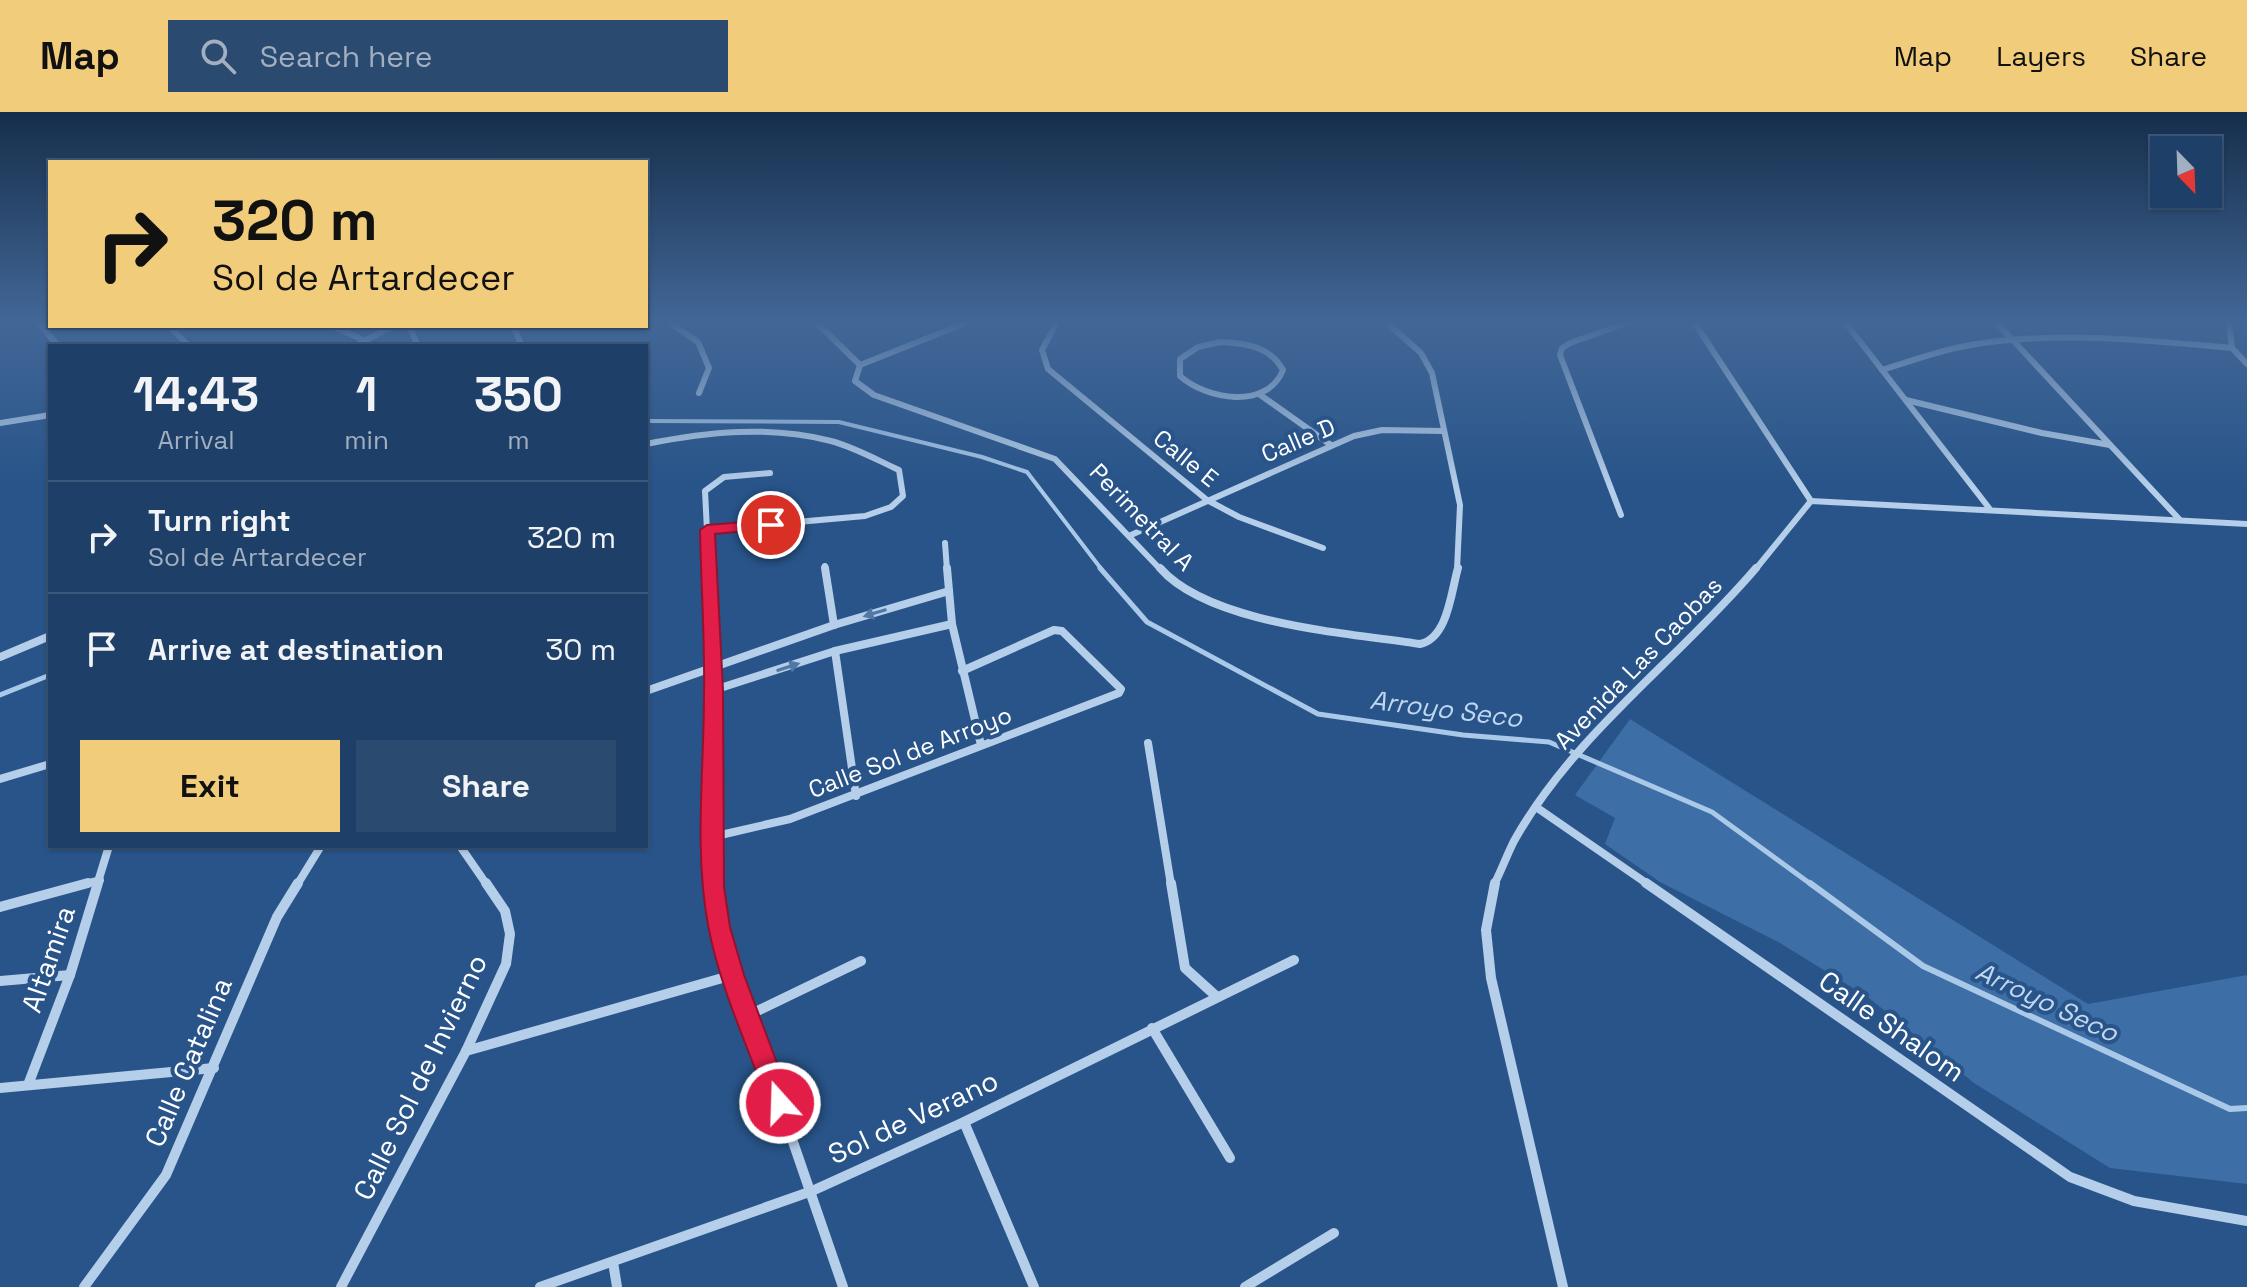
<!DOCTYPE html>
<html lang="en">
<head>
<meta charset="utf-8">
<style>
  :root { --surface:#1e3f67; --page:#2b4a70; --text:#f1f3f6; --muted:#a1afc0; --line:#3c587b; --accent:#f0cc7b }
  body { margin:0; font-family:"Space Grotesk",sans-serif; background:var(--page); color:var(--text); height:100vh; display:flex; flex-direction:column; font-size:30px; white-space:nowrap }
  * { box-sizing:border-box; margin:0 }
  p { font-size:26px; color:var(--muted) }
  .icon { flex:none; width:44px; height:44px; fill:none; stroke:currentColor; stroke-width:2; stroke-linecap:round; stroke-linejoin:round }
  .map { position:relative; flex:1; overflow:hidden }
  .details { position:absolute; left:48px; top:232px; width:600px; height:504px; display:flex; flex-direction:column; background:var(--surface); border-radius:0px; box-shadow:0 2px 6px #0004,0 0 0 2px var(--line) }
  .details>* { flex:none }
  .banner { position:absolute; left:48px; top:48px; width:600px; height:168px; border-radius:0px; box-shadow:0 2px 6px #0004,0 0 0 2px var(--line); background:#f0cc7b; color:#111; overflow:hidden }
  .needle { width:52px; rotate:157deg }
  .buttons { position:absolute; left:2150px; top:24px; display:grid; gap:16px }
  .buttons a { display:grid; place-items:center; width:72px; height:72px; border-radius:0px; background:var(--surface); box-shadow:0 2px 6px #0004,0 0 0 2px var(--line); font-size:40px }
  .pin { position:absolute; display:grid; place-items:center; width:68px; height:68px; color:#fff; margin:-34px; border:4px solid #fff; border-radius:50%; box-shadow:0 2px 8px #0007 }
  .me { position:absolute; width:88px; margin:-44px; rotate:340deg; stroke-linejoin:round; filter:drop-shadow(0 0 6px #0008) }
  .turn { display:flex; align-items:center; gap:28px; height:168px; padding:0 32px; font-size:36px }
  .turn .icon { width:104px; height:104px; stroke-width:2.5 }
  .turn b { display:block; font-size:56px; line-height:68px }
  .eta { display:flex; justify-content:space-evenly; align-items:center; height:136px; text-align:center }
  .eta b { font-size:48px; font-weight:600; line-height:56px }
  .action { display:flex; gap:16px; margin-top:auto; padding:16px 32px }
  .action a { flex:1; height:92px; border-radius:0px; background:var(--accent); color:#111; font-size:32px; font-weight:600; line-height:92px; text-align:center }
  .action a+a { background:var(--page); color:var(--text) }
  ul { padding:0; list-style:none }
  li { display:flex; align-items:center; gap:24px; height:112px; padding:0 32px; border-top:2px solid var(--line) }
  li div { flex:1 }
  li b { display:block; font-size:30px }
  li em { font-style:normal }
  header { display:flex; align-items:center; gap:48px; box-sizing:border-box; height:112px; padding:0 40px; background:var(--accent); color:#111 }
  header strong { font-size:38px }
  nav { display:flex; gap:44px; margin-inline-start:auto; font-size:28px }
  .search { width:560px; height:72px; background:var(--page); display:flex; align-items:center; gap:20px; box-sizing:border-box; padding:0 28px; border-radius:0px; color:var(--muted); font-size:30px }
  .map>svg:first-child { display:block }
</style>
</head>
<body>
<header>
<strong>Map</strong>
<div class="search"><svg class="icon" aria-label="search" viewBox="0 0 24 24"><circle cx="10" cy="10" r="6"/><path d="M15 15l6 6"/></svg>Search here</div>
<nav><a>Map</a><a>Layers</a><a>Share</a></nav>
</header>
<div class="map">
<svg width="2247" height="1175" viewBox="0 0 2247 1175">
  <rect width="100%" height="100%" fill="#285489"/>
  <polygon fill="#3d6ea5" points="1630,607 2088,892 2247,863 2247,1072 2110,1056 1974,971 1869,886 1780,831 1660,770 1605,732 1615,706 1575,683"/>
  <g fill="none" stroke-linecap="round" stroke-linejoin="round">
    <polyline stroke="#aac9e9" stroke-width="4" points="646,309 839,310 982,345 1027,360 1102,458"/>
    <g stroke="#aac9e9" stroke-width="5">
      <polyline points="1100,456 1147,510 1318,602 1463,623 1549,630 1712,700 1812,773"/>
      <polyline points="0,583 50,563"/>
    </g>
    <polyline stroke="#aac9e9" stroke-width="6" points="1810,771 1923,854 2230,997 2247,996"/>
    <g stroke="#b5cee9" stroke-width="6">
      <polyline points="38,210 58,234"/>
      <polyline points="669,210 698,230 709,256 699,281"/>
      <polyline points="816,210 860,253"/>
      <polyline points="1057,210 1042,238 1048,257 1207,388 1239,405 1323,436"/>
      <polyline points="1386,210 1421,241 1432,261 1460,393 1457,458"/>
      <polyline points="1694,210 1811,389"/>
      <polyline points="1845,210 1989,396"/>
      <polyline points="1996,210 2180,408"/>
      <polyline points="2229,210 2232,236 2247,252"/>
      <polyline points="169,214 189,234"/>
      <polyline points="332,214 366,229"/>
      <polyline points="409,214 418,234"/>
      <polyline points="513,214 522,234"/>
      <path d="M1220,230c25,1 50,4 63,28 -16,40 -76,30 -103,6v-17l18,-12z"/>
      <polyline points="355,234 393,214"/>
      <polyline points="860,253 855,269 874,283 1055,347 1161,458"/>
      <polyline points="860,253 968,210"/>
      <path d="M1882,258c31,-10 62,-21 94,-26 85,-13 171,-4 256,4"/>
      <polyline points="1259,282 1331,333"/>
      <polyline points="1906,288 2042,321 2110,333"/>
      <polyline points="0,311 50,303"/>
      <path d="M646,332c60,-12 124,-19 185,-3 23,6 46,19 68,29l4,26 -12,11 -26,9 -158,14"/>
      <polyline points="1621,403 1560,243 1562,236 1570,231 1629,210"/>
      <polyline points="1131,423 1354,324 1382,318 1444,319"/>
      <polyline points="945,431 947,458"/>
      <polyline points="825,454 826,458"/>
      <polyline points="709,458 705,379 724,365 770,361"/>
      <polyline points="1755,458 1811,389 2247,412"/>
    </g>
    <g stroke="#b5cee9" stroke-width="8">
      <path d="M708,456c5,106 0,212 8,317"/>
      <polyline points="825,456 834,513"/>
      <polyline points="947,456 952,512 981,633"/>
      <path d="M1160,456c49,56 188,65 260,76 28,-6 31,-52 38,-76"/>
      <polyline points="835,539 856,684"/>
      <polyline points="0,545 50,524"/>
      <polyline points="714,578 835,539 952,512"/>
      <polyline points="646,579 834,513 949,479"/>
      <polyline points="1148,631 1171,773"/>
      <polyline points="0,667 50,652"/>
      <polyline points="1536,695 1649,773"/>
      <polyline points="712,725 790,707 1119,581 1121,577 1062,519 1054,518 962,559"/>
      <polyline points="460,734 487,773"/>
      <polyline points="81,773 100,768"/>
      <polyline points="97,773 109,734"/>
      <polyline points="297,773 321,734"/>
      <path d="M1494,773c7,-14 13,-30 20,-44 60,-107 164,-181 242,-273"/>
    </g>
    <g stroke="#b5cee9" stroke-width="10">
      <polyline points="716,771 719,815 843,1175"/>
      <polyline points="1171,771 1185,856 1216,884"/>
      <polyline points="1495,771 1486,818 1491,866 1563,1175"/>
      <polyline points="1646,771 2070,1065 2134,1089 2247,1109"/>
      <polyline points="0,795 88,771"/>
      <polyline points="0,869 70,863"/>
      <polyline points="749,903 861,849"/>
      <polyline points="1152,916 1230,1046"/>
      <polyline points="466,939 733,863"/>
      <polyline points="28,973 70,863 98,771"/>
      <polyline points="0,976 214,956"/>
      <polyline points="964,1010 1034,1175"/>
      <polyline points="613,1150 617,1175"/>
      <polyline points="84,1175 166,1063 277,805 298,771"/>
      <polyline points="341,1175 466,939 506,852 510,822 505,799 486,771"/>
      <polyline points="540,1175 812,1079 964,1010 1294,848"/>
      <polyline points="1245,1175 1334,1121"/>
    </g>
  </g>
  <defs><path id="oneway-solid" d="M-6-.8H1V-3.2L6.5 0L1 3.2V.8H-6Z" transform="scale(2)"/></defs>
  <g fill="#5279a6">
    <use href="#oneway-solid" transform="translate(875 501) rotate(163)"/>
    <use href="#oneway-solid" transform="translate(788 555) rotate(-18)"/>
  </g>
  <linearGradient id="sky" x2="0" y2="1"><stop stop-color="#162e4b"/><stop offset="0.56" stop-color="#426797"/><stop offset="1" stop-color="#426797" stop-opacity="0"/></linearGradient>
  <rect width="2247" height="375" fill="url(#sky)"/>
  <path fill="#e11d48" stroke="#92132f" stroke-width="2" d="M771,408l7,5 -2,3 -61,6 8,156 1,197 6,40 14,48 48,128 -3,8 -9,3 -8,-3 -4,-8c-21,-58 -49,-118 -60,-178 -14,-76 -4,-155 -4,-231 1,-54 -3,-109 -4,-164l7,-5z"/>
  <g text-anchor="middle" dominant-baseline="central" stroke-width="8" stroke-linejoin="round" paint-order="stroke">
    <g font-size="24" fill="#fff" stroke="#285489">
      <text transform="translate(1298 328) rotate(-23)">Calle D</text>
      <text transform="translate(1186 346) rotate(39)">Calle E</text>
      <text transform="translate(1142 405) rotate(46)">Perimetral A</text>
      <text transform="translate(1638 551) rotate(-46)">Avenida Las Caobas</text>
      <text transform="translate(910 640) rotate(-21)">Calle Sol de Arroyo</text>
    </g>
    <g font-size="26" font-style="italic" fill="#c1d7f0" stroke="#285489">
      <text transform="translate(1446 597) rotate(7)">Arroyo Seco</text>
      <text transform="translate(2047 890) rotate(25)">Arroyo Seco</text>
    </g>
    <g font-size="28" fill="#fff" stroke="#285489">
      <text transform="translate(48 847) rotate(-71)">Altamira</text>
      <text transform="translate(1892 914) rotate(35)">Calle Shalom</text>
      <text transform="translate(188 950) rotate(-67)">Calle Catalina</text>
      <text transform="translate(420 965) rotate(-64)">Calle Sol de Invierno</text>
      <text transform="translate(913 1005) rotate(-25)">Sol de Verano</text>
    </g>
  </g>
</svg>
<div class="buttons">
<a><svg class="needle" viewBox="-14 -14 28 28"><path d="M0-13l5 13h-10z" fill="#e53935"/><path d="M0 13l5-13h-10z" fill="#a1afc0"/></svg></a>
</div>
<div class="pin" style="left:771px;top:413px;background:#d93025"><svg class="icon" aria-label="arrive" viewBox="0 0 24 24"><path d="M6 21V4h12l-3 4 3 4H6"/></svg></div>
<svg class="me" style="left:780px;top:991px" viewBox="-20 -20 40 40"><circle r="17" fill="#e11d48" stroke="#fff" stroke-width="3"/><path d="M0-11L8 9 0 5-8 9z" fill="#fff"/></svg>
<div class="banner">
<div class="turn"><svg class="icon" aria-label="right" viewBox="0 0 24 24"><path d="M7 20v-9h11M14 6l5 5-5 5"/></svg><div><b>320 m</b>Sol de Artardecer</div></div>
</div>
<section class="details">
<div class="eta">
<div><b>14:43</b><p>Arrival</p></div>
<div><b>1</b><p>min</p></div>
<div><b>350</b><p>m</p></div>
</div>
<ul>
<li><svg class="icon" aria-label="right" viewBox="0 0 24 24"><path d="M7 20v-9h11M14 6l5 5-5 5"/></svg><div><b>Turn right</b><p>Sol de Artardecer</p></div><em>320 m</em></li>
<li><svg class="icon" aria-label="arrive" viewBox="0 0 24 24"><path d="M6 21V4h12l-3 4 3 4H6"/></svg><div><b>Arrive at destination</b></div><em>30 m</em></li>
</ul>
<div class="action"><a>Exit</a><a>Share</a></div>
</section>
</div>
</body>
</html>
